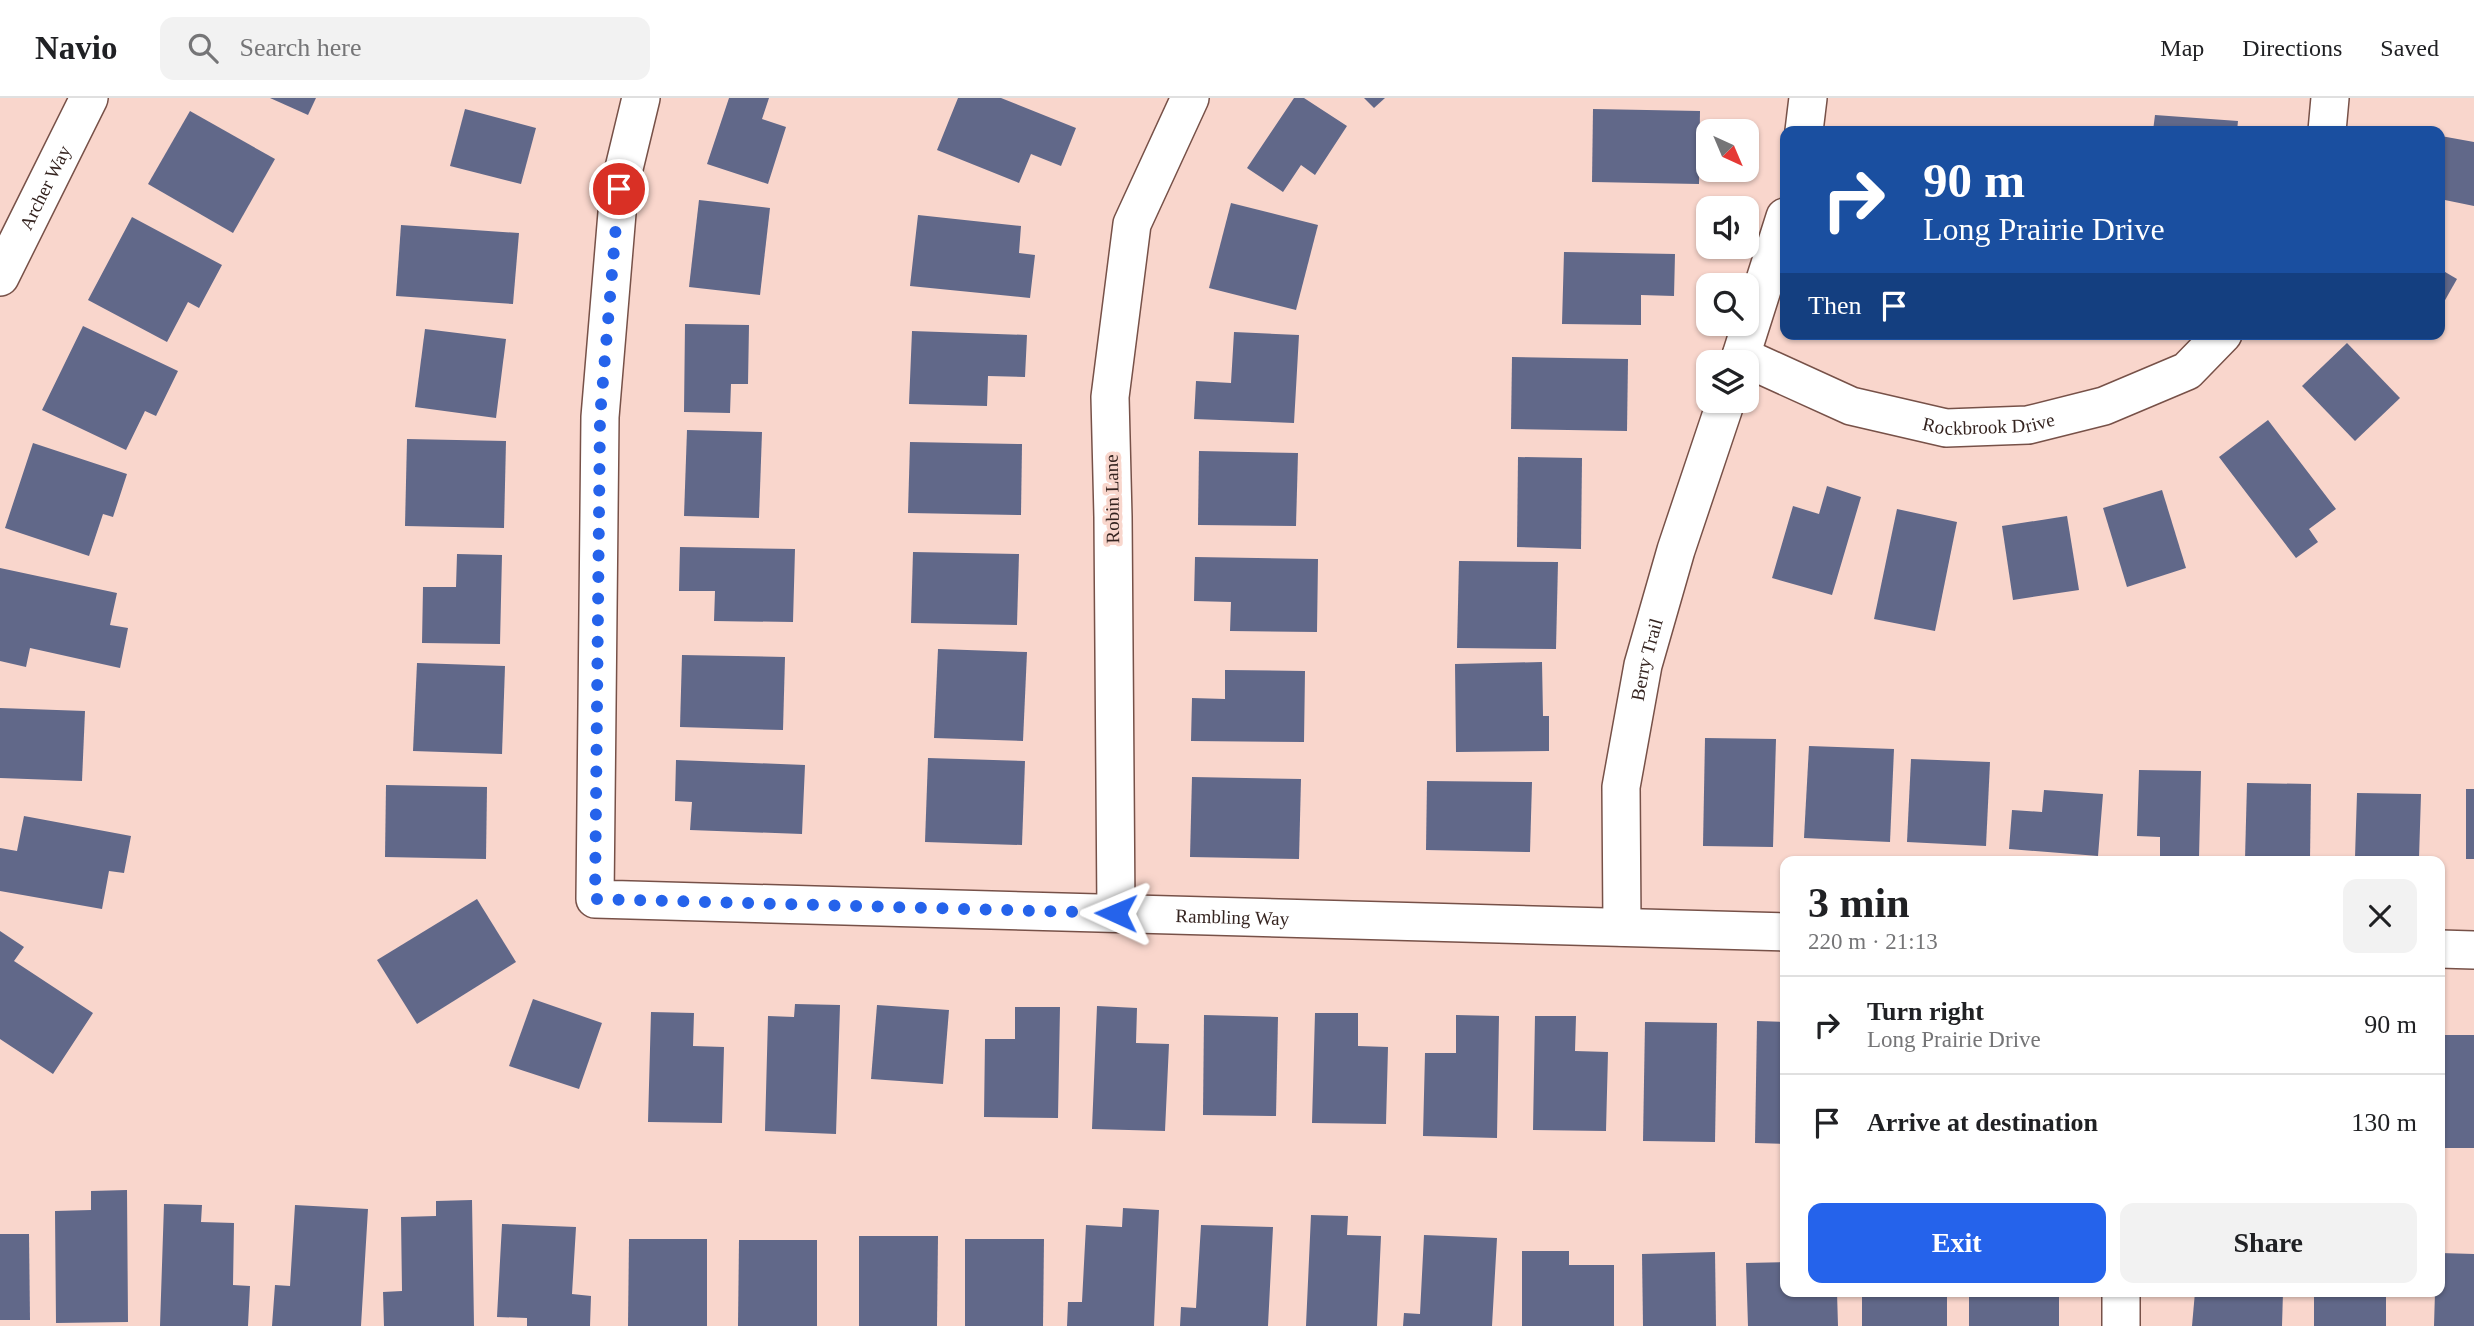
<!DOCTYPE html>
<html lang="en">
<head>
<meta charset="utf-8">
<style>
  :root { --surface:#fff; --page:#f2f2f2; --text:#202124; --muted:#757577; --line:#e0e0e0; --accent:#2563eb }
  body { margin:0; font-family:"Times New Roman",serif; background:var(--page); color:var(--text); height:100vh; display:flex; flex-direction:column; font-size:26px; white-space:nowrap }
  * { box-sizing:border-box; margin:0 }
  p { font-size:23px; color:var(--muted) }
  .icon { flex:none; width:38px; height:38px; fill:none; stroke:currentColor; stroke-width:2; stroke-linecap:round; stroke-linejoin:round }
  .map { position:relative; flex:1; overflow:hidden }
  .panel { position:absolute; left:1780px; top:758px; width:665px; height:441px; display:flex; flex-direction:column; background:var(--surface); border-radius:14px; box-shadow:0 2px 5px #0004 }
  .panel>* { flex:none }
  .top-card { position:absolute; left:1780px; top:28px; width:665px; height:214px; border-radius:14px; box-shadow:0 2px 5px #0004; background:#1a4fa0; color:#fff; overflow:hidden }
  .needle { width:46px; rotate:136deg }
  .fabs { position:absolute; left:1696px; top:21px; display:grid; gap:14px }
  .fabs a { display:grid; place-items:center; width:63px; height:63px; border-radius:14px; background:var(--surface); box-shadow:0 2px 5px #0004; font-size:35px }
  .pin { position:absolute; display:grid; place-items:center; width:60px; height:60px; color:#fff; margin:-30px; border:4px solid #fff; border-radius:50%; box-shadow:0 2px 7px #0007 }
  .me { position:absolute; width:77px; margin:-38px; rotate:271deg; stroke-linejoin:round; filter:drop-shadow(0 0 5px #0008) }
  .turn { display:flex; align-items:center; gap:24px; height:147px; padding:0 28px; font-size:32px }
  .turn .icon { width:91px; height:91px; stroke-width:2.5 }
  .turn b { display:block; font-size:49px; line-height:60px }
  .then { display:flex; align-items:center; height:66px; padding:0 28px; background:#0003; gap:14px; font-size:26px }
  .round { display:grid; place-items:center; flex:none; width:74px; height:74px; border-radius:14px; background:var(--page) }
  .overview { display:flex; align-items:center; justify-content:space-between; height:119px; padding:0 28px }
  h1 { font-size:42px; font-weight:800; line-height:52px }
  .button { display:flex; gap:14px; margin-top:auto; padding:14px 28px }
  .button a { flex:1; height:80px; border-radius:14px; background:var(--accent); color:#fff; font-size:28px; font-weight:800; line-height:80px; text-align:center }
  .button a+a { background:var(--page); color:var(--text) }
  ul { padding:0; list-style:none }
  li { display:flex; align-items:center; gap:21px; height:98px; padding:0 28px; border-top:2px solid var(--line) }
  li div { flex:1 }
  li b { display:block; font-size:26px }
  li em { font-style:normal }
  header { display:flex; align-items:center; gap:42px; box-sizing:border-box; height:98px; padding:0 35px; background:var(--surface); border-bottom:2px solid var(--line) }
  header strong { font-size:33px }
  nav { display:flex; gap:38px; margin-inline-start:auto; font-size:24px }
  .search { width:490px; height:63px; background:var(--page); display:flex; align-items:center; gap:18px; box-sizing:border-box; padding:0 24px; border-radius:14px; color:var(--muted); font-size:26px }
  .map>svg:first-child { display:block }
</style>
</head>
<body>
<header>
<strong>Navio</strong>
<div class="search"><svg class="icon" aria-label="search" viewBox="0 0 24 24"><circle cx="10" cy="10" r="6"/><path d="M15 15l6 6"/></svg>Search here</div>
<nav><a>Map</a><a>Directions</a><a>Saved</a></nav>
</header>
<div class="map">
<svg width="2474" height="1228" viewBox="0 0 2474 1228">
  <rect width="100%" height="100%" fill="#f9d6cc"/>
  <g fill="#616889">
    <polygon points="270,0 316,0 308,17"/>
    <polygon points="729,0 769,0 762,21 786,29 768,86 707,66"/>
    <polygon points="958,0 1001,0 1076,30 1061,68 1031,56 1019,85 937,52"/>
    <polygon points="1294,0 1304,0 1347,28 1315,77 1301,67 1283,94 1247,70"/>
    <polygon points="1364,0 1385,0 1374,10"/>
    <polygon points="465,11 536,30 521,86 450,68"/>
    <polygon points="1593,11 1700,13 1699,86 1592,84"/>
    <polygon points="190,13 275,61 233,135 148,86"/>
    <polygon points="2155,17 2238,23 2237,33 2153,33"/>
    <polygon points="2441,38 2474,44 2474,108 2440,101"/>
    <polygon points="699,102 770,110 760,197 689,189"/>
    <polygon points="1231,105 1318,127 1296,212 1209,190"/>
    <polygon points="918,117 1021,128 1019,155 1035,157 1030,200 910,188"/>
    <polygon points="132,119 222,167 199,210 188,204 167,244 88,202"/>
    <polygon points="401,127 519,135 513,206 396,198"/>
    <polygon points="1564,154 1675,156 1674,198 1641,197 1641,227 1562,226"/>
    <polygon points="2440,171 2457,181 2440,211"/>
    <polygon points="685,226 749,227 748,286 731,286 730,315 684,314"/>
    <polygon points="83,228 178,273 156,318 145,313 126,352 42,312"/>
    <polygon points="425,231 506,241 496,320 415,309"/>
    <polygon points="912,233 1027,237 1025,279 988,278 987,308 909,306"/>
    <polygon points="1234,234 1299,237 1294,325 1194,321 1196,283 1231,285"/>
    <polygon points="2347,245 2400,300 2355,343 2302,288"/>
    <polygon points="1512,259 1628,261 1627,333 1511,331"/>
    <polygon points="2268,322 2336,411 2309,431 2318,444 2296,460 2219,359"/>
    <polygon points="687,332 762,334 759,420 684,418"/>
    <polygon points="407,341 506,343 504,430 405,428"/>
    <polygon points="910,344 1022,346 1021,417 908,415"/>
    <polygon points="33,345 127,376 113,419 103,416 89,458 5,430"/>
    <polygon points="1199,353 1298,355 1296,428 1198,427"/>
    <polygon points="1518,359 1582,360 1581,451 1517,449"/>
    <polygon points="1827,388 1861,399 1832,497 1772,480 1793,408 1819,416"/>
    <polygon points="2162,392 2186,470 2127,489 2103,410"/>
    <polygon points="1897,411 1957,424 1935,533 1874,521"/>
    <polygon points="2067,418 2079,492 2013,502 2002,428"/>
    <polygon points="680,449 795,451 793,524 714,523 715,493 679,493"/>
    <polygon points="913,454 1019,456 1017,527 911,525"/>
    <polygon points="457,456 502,457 500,546 422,545 423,489 456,489"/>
    <polygon points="1195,459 1318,461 1317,534 1230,533 1231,504 1194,503"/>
    <polygon points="1459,463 1558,464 1556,551 1457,550"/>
    <polygon points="0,470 117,495 110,527 128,530 120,570 30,550 26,569 0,563"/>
    <polygon points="938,551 1027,554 1023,643 934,640"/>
    <polygon points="682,557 785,559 783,632 680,629"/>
    <polygon points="1542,564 1543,618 1549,618 1549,653 1456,654 1455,566"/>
    <polygon points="417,565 505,568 502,656 413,653"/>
    <polygon points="1225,572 1305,573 1304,644 1191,643 1192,600 1225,601"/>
    <polygon points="0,610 85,613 82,683 0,680"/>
    <polygon points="1705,640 1776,641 1773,749 1703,748"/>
    <polygon points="1809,648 1894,651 1890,744 1804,740"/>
    <polygon points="928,660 1025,663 1022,747 925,744"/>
    <polygon points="1911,661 1990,664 1986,748 1907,744"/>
    <polygon points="676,662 805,667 802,736 690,732 692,704 675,703"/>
    <polygon points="2139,672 2201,673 2199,760 2160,759 2160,739 2137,738"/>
    <polygon points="1192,679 1301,681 1299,761 1190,759"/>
    <polygon points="1427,683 1532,684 1530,754 1426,752"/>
    <polygon points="2247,685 2311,686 2310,762 2245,761"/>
    <polygon points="386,687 487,689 486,761 385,759"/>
    <rect x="2466" y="691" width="8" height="70"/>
    <polygon points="2044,692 2103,696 2098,758 2009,751 2012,712 2042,714"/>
    <polygon points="2357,695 2421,696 2419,761 2355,759"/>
    <polygon points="24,718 131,738 124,775 109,773 102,811 0,793 0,750 17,753"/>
    <polygon points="477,801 516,864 417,926 377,862"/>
    <polygon points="0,833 24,849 14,863 93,915 53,976 0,941"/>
    <polygon points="533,901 602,925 579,991 509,968"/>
    <polygon points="795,906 840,907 836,1036 765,1033 768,918 794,919"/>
    <polygon points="877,907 949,912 943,986 871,981"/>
    <polygon points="1097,908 1137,910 1136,945 1169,946 1165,1033 1092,1031"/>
    <polygon points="1015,909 1060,909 1058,1020 984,1019 985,941 1015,941"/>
    <polygon points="651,914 694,915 693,948 724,949 722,1025 648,1024"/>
    <polygon points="1315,915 1358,915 1358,948 1388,949 1386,1026 1312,1025"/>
    <polygon points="1204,917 1278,919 1276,1018 1203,1017"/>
    <polygon points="1456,917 1499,918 1497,1040 1423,1038 1425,955 1456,955"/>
    <polygon points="1535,918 1576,918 1575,953 1608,954 1606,1033 1533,1032"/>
    <polygon points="1757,923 1785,924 1785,1046 1755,1045"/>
    <polygon points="1645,924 1717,925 1715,1044 1643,1043"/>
    <polygon points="2445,937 2474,937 2474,1050 2440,1050 2440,972 2445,972"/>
    <polygon points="127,1092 128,1224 56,1225 55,1113 91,1112 91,1093"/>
    <polygon points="472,1102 474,1228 384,1228 383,1194 402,1193 401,1119 436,1118 436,1103"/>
    <polygon points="164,1106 202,1107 201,1124 234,1125 233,1187 250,1188 248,1228 160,1228"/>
    <polygon points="295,1107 368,1111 361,1228 272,1228 275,1187 290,1188"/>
    <polygon points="1123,1110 1159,1112 1154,1228 1067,1228 1068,1204 1082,1204 1086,1127 1122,1129"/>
    <polygon points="1311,1117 1348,1118 1347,1137 1381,1138 1377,1228 1306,1228"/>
    <polygon points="502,1126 576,1129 572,1196 591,1198 590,1228 527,1228 527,1220 497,1219"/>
    <polygon points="1201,1127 1273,1129 1268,1228 1180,1228 1181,1209 1196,1210"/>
    <polygon points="0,1136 29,1136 30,1222 0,1222"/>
    <polygon points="1424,1137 1497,1140 1492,1228 1403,1228 1404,1215 1420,1216"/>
    <polygon points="859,1138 938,1138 937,1228 859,1228"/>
    <polygon points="629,1141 707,1141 707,1228 628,1228"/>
    <polygon points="965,1141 1044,1141 1043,1228 965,1228"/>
    <polygon points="739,1142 817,1142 817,1228 738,1228"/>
    <polygon points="1522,1153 1569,1153 1569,1167 1614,1167 1614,1228 1522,1228"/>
    <polygon points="1715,1154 1716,1228 1643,1228 1642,1156"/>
    <polygon points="2440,1155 2474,1156 2474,1228 2434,1228 2435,1194 2440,1194"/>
    <polygon points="1785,1164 1785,1194 1837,1194 1838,1228 1748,1228 1746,1165"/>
    <rect x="1862" y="1194" width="85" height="34"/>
    <rect x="1969" y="1194" width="90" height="34"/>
    <polygon points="2195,1194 2283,1194 2282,1228 2192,1228"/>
    <rect x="2314" y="1194" width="72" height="34"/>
  </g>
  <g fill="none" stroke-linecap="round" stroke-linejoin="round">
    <g stroke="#775148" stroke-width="40">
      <g id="street">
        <path id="s1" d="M641,0l-22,91 -19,228 -5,482 1190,33"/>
        <polyline points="1804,33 1808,0"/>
        <polyline points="2327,33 2330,0"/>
        <path id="s2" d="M0,179l89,-179"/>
        <path id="s3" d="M1741,258l110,50 95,22 82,-3 76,-19 83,-35 36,-37"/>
        <polyline points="1739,264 1785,119"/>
        <polyline points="1116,815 1113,419 1110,299 1132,126 1190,0"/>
        <path id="s4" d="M1622,829l-1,-140 22,-122 33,-115 50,-149"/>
        <polyline points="2440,851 2474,852"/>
        <polyline points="2121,1228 2121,1194"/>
      </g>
    </g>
    <use href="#street" stroke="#fff" stroke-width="37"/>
  </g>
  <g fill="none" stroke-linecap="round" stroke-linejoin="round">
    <polyline stroke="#2563eb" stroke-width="12" stroke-dasharray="0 21.6" points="619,91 600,319 595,801 1116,815"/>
  </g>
  <g text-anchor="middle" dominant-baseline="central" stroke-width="7" stroke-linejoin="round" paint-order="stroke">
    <g font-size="19" fill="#352420" stroke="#f9d6cc">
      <text stroke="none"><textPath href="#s2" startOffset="100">Archer Way</textPath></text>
      <text stroke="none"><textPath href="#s3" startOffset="261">Rockbrook Drive</textPath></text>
      <text transform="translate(1112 401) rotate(-91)">Robin Lane</text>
      <text stroke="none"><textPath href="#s4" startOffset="270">Berry Trail</textPath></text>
      <text stroke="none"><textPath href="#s1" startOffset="1442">Rambling Way</textPath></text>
    </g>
  </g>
</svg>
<div class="fabs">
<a><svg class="needle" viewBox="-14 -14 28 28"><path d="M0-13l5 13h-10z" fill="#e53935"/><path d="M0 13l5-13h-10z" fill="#757577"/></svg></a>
<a><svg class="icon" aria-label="sound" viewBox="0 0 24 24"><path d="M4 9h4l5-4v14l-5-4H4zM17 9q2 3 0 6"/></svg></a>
<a><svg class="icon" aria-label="search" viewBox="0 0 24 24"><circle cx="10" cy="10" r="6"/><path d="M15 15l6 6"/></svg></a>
<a><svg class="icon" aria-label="layers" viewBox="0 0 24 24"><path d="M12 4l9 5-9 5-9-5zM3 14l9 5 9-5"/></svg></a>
</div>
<div class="pin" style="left:619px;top:91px;background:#d93025"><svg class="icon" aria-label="arrive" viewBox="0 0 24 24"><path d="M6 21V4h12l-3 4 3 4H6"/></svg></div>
<svg class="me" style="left:1116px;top:815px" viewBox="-20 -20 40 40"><path d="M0-17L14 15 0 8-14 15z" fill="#2563eb" stroke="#fff" stroke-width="4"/></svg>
<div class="top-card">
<div class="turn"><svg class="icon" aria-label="right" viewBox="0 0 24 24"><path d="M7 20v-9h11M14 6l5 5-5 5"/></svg><div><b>90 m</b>Long Prairie Drive</div></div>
<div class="then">Then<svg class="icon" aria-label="arrive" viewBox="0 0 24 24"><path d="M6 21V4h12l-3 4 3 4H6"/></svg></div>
</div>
<section class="panel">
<div class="overview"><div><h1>3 min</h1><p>220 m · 21:13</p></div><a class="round"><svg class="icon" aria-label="close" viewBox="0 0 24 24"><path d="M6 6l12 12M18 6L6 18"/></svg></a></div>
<ul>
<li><svg class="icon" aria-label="right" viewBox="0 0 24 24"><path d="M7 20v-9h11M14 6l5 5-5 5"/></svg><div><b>Turn right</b><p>Long Prairie Drive</p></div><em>90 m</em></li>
<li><svg class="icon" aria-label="arrive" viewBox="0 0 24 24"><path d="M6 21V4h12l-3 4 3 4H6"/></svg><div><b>Arrive at destination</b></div><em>130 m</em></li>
</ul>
<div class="button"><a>Exit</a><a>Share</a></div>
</section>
</div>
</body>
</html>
